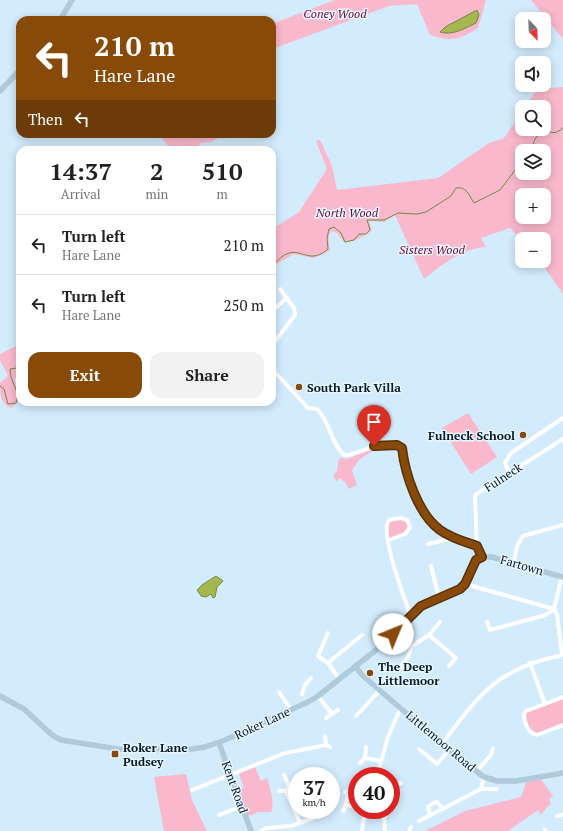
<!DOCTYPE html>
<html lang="en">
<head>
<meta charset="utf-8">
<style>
  :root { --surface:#fff; --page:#f2f2f2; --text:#202124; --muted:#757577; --line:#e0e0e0; --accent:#874a09 }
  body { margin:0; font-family:"PT Serif",serif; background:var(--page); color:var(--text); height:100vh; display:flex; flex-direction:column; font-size:15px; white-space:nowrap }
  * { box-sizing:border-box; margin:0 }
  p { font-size:13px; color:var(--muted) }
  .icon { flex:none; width:22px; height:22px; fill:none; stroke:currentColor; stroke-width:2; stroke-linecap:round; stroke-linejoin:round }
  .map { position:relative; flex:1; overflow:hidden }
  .panel { position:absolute; left:16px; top:146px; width:260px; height:260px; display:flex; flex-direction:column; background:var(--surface); border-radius:12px; box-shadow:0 2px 10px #0003 }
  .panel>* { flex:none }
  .banner { position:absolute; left:16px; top:16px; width:260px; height:122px; border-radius:12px; box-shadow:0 2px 10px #0003; background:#874a09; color:#fff; overflow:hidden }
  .needle { width:26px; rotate:157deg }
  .tools { position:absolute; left:515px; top:12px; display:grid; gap:8px }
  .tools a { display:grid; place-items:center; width:36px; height:36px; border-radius:8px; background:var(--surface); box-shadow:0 2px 10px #0003; font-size:20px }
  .speed { position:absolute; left:288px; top:767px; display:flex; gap:8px; font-size:20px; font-weight:700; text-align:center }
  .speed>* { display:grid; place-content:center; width:52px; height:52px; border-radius:50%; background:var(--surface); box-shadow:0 2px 10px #0003; line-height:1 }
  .speed small { font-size:10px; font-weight:400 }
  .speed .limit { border:6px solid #d22; background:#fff; color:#111 }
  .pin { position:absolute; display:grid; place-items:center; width:34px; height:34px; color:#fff; margin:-41px -17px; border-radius:50% 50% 50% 0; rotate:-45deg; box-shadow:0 0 4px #0007 }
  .pin .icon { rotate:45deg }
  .me { position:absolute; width:44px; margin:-22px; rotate:45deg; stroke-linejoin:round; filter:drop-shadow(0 0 3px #0008) }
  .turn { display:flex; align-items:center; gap:14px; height:84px; padding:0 12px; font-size:18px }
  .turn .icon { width:52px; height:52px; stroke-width:2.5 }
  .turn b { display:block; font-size:28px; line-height:34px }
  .then { display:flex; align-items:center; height:38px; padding:0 12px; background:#0003; gap:8px; font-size:15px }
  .eta { display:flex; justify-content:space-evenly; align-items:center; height:68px; text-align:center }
  .eta b { font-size:24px; font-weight:800; line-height:28px }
  .cta { display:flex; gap:8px; margin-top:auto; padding:8px 12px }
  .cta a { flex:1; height:46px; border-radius:12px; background:var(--accent); color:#fff; font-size:16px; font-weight:800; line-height:46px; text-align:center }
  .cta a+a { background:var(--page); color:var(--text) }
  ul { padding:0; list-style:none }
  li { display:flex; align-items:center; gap:12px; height:60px; padding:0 12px; border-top:1px solid var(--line) }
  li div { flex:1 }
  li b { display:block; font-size:15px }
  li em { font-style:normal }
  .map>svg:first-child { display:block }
</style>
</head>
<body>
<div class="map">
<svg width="563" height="831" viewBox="0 0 563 831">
  <rect width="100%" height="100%" fill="#d2ebfd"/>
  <g fill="#f9b8cc" fill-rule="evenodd">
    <path d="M335,0h151l-8,28c-19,12 -26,14 -48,7l-13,-31 -28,2 -117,43v-25z"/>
    <polygon points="531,0 563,0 563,39"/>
    <path d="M563,87v207l-23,-33h4v-22h-22v2l-12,-13 -29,10 5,9c-25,2 -43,17 -62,32l-29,-64 -11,7 -15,-1 3,10 -18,10 -10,1 -7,-9 -6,-2c-4,6 -2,14 -1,20l-17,7 -19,-4 -16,9 -6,6v-40l27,-17 28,-43 -11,-28 4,-1 12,26 5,24 101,-12 51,-35 15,-5 18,-27v18h22v-22h-19l12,-18zM522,151h22v22h-22zM522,195h22v22h-22z"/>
    <polygon points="159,134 230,134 227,136 222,136 211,142 201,143 194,150 171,150"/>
    <path d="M20,344v35l-6,-1 6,22 -8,8c-12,-4 -12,-15 -12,-25l8,-7 -8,-16v-6z"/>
    <polygon points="468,413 497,457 471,474 442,428"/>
    <polygon points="373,449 374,450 359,460 352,470 357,485 349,489 345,482 340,478 337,481 333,476 337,471 339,458 347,459"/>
    <polygon points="389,520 407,520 409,530 389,540 387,524"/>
    <polygon points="563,697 563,725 533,734 524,718 526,711"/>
    <path d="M255,767l6,14 6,-3c3,10 8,24 4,34h-13l-12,5 -5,-15v-13l3,-1 -5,-15z"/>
    <polygon points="186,774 192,800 207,831 164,831 154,777"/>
    <polygon points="540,778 553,796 549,799 551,804 547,807 541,815 538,810 508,831 425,831 465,811 521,797 527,780"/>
  </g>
  <g fill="#a4b84f" stroke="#738944">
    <path d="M477,10l2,5 -3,8c-10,5 -24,13 -36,9l5,-5z"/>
    <polygon points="216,576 223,581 217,587 215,597 213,598 211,594 206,597 201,596 197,590 202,585"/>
  </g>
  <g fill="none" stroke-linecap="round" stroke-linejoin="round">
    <g stroke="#738944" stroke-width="1">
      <path d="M532,151c1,-11 4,-15 13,-22 7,5 11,5 18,-1"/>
      <path d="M272,267c25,-33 33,3 56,-18l-1,-11 2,-9 5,-2 7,6 4,9 9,-2 5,-6h7l4,-4 -3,-10h17l14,-7 19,1 9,-2 25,-16 5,-8c10,-2 13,7 18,15l26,-13 22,-29"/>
      <polyline points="0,386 4,389 8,404 16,403 18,395 11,377 10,369 17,368 20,372"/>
    </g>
    <g stroke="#fff" stroke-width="4">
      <polyline points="272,311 287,298"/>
      <polyline points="272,345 295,315 294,308 280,289"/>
      <path d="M272,369l36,39 9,1c13,12 13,33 27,46h5c16,-5 36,-15 53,-8 4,27 16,67 38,83 11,8 25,12 37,16"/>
      <polyline points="509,473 505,463 511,453 563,418"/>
      <path d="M389,540l16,-6 5,-7 -3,-7 -6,-2 -12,2c-10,11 16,81 22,96"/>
      <polyline points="428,544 453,538"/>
      <polyline points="482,557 477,546 475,495 563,439"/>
      <polyline points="514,562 517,546 523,536 563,525"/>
      <polyline points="431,566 439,598"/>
      <polyline points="465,584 554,609"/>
      <polyline points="554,609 557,614 562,655"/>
      <polyline points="554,609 562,576"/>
      <polyline points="487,622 490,630 546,615 554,609"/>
      <polyline points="397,630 412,646"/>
      <polyline points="328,633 318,656 328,663 340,680"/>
      <polyline points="429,635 456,658 449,666"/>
      <polyline points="328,663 362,635"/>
      <polyline points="530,663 545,704"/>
      <polyline points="400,668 407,659 412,646 429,635 440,622"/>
      <polyline points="279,692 291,710"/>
      <polyline points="302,694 305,685 311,678"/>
      <polyline points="318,696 332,714 338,710"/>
      <path d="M563,697l-37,14 -2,3c0,9 4,19 13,21l26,-10"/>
      <polyline points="356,716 380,690"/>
      <polyline points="326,718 332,714"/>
      <polyline points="325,736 326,745"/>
      <path d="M442,744c38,-51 56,-76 121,-89"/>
      <polyline points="366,747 365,758 380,761"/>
      <polyline points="419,749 437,764 449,750"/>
      <polyline points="360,763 365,758"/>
      <polyline points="476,772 491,755 493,748"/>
      <polyline points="284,775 289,786"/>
      <polyline points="377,776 388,737 401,707"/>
      <polyline points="391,783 395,785 401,783"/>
      <polyline points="297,784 289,786 286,791 300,823"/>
      <polyline points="481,789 497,789"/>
      <polyline points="192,790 285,753 326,745 330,747"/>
      <polyline points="279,791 286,791"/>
      <polyline points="345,792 348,793 346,805 357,807"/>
      <polyline points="391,806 395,806"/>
      <polyline points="343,811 346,805"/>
      <polyline points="219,815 242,806"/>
      <polyline points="430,815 428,807 433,803 437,802 443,809"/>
      <polyline points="557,816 563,815"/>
      <polyline points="419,821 481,789 484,777"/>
      <polyline points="545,830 545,831"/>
      <polyline points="261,831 266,828 291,826 313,818"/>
      <polyline points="362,831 365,810"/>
      <polyline points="385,831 384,818 388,810"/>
      <polyline points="409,831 411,827"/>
    </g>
    <g stroke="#afcadb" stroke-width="5.5">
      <polyline points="60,20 72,0"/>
      <polyline points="0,91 20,70"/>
      <polyline points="356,667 362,675 449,750 484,777 497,781 516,781 563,773"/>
      <polyline points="0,696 24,709 52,735 61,740 118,749 138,750 192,749 205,747 225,740 308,702 318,696 376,650 421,606 460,589 465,584 476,560 482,557 492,557 563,577"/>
      <polyline points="219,743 251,831"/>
    </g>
  </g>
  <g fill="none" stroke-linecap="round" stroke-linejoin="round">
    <g stroke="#583006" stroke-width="10">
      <path id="route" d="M374,446l23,-1 5,3c3,26 16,66 38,82 11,8 25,12 37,16l5,11 -6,3 -11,24 -5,5 -39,17 -28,28"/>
    </g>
    <use href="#route" stroke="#874a09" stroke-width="7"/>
  </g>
  <g fill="#874a09" stroke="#eaf6ff" stroke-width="1.5">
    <circle cx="299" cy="387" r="4"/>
    <circle cx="523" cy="435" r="4"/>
    <circle cx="370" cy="673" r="4"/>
    <rect x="111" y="750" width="8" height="8" rx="2"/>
  </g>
  <g text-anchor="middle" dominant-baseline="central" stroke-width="3" stroke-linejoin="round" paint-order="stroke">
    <g font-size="12" font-style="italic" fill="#690a37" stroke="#eaf6ff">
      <text x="335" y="13">Coney Wood</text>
      <text x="347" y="212">North Wood</text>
      <text x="432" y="249">Sisters Wood</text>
    </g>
    <g font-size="12" font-weight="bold" fill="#021b2a" stroke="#eaf6ff" text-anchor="start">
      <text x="307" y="387">South Park Villa</text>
      <text x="515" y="435" text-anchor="end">Fulneck School</text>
      <text x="378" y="666">The Deep<tspan x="378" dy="14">Littlemoor</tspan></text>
      <text x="123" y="747">Roker Lane<tspan x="123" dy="14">Pudsey</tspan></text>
    </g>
    <g font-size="12" fill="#021b2a" stroke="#eaf6ff">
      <text transform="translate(503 477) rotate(-33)">Fulneck</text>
      <text transform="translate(522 565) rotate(16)">Fartown</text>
      <text transform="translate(262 723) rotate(-25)">Roker Lane</text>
      <text transform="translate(441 741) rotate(40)">Littlemoor Road</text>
      <text transform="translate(235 787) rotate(70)">Kent Road</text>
    </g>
  </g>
</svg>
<div class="tools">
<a><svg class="needle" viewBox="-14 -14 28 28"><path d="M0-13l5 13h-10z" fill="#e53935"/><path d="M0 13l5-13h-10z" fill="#757577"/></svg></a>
<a><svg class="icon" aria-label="sound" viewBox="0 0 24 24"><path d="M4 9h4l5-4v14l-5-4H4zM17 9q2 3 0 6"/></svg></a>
<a><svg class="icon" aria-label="search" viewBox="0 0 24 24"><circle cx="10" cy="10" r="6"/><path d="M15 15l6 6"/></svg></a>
<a><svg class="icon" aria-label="layers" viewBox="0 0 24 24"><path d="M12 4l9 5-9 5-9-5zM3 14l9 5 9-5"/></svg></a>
<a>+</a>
<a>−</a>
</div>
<div class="speed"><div>37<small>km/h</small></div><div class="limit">40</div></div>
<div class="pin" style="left:374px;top:446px;background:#d93025"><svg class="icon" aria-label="arrive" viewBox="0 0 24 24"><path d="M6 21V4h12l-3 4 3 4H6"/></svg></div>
<svg class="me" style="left:393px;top:634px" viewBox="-20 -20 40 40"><circle r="19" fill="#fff"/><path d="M0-13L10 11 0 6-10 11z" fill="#874a09"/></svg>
<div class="banner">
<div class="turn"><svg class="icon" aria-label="left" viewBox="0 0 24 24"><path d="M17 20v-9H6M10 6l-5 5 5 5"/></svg><div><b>210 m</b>Hare Lane</div></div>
<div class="then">Then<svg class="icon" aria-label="left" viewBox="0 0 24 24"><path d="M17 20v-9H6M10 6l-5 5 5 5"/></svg></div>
</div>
<section class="panel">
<div class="eta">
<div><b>14:37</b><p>Arrival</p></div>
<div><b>2</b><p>min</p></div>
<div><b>510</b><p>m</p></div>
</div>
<ul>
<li><svg class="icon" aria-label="left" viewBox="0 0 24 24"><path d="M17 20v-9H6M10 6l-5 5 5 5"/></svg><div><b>Turn left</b><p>Hare Lane</p></div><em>210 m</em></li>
<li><svg class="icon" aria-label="left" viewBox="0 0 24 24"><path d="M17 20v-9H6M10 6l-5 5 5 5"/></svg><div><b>Turn left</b><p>Hare Lane</p></div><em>250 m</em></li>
</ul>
<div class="cta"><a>Exit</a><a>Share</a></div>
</section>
</div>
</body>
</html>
